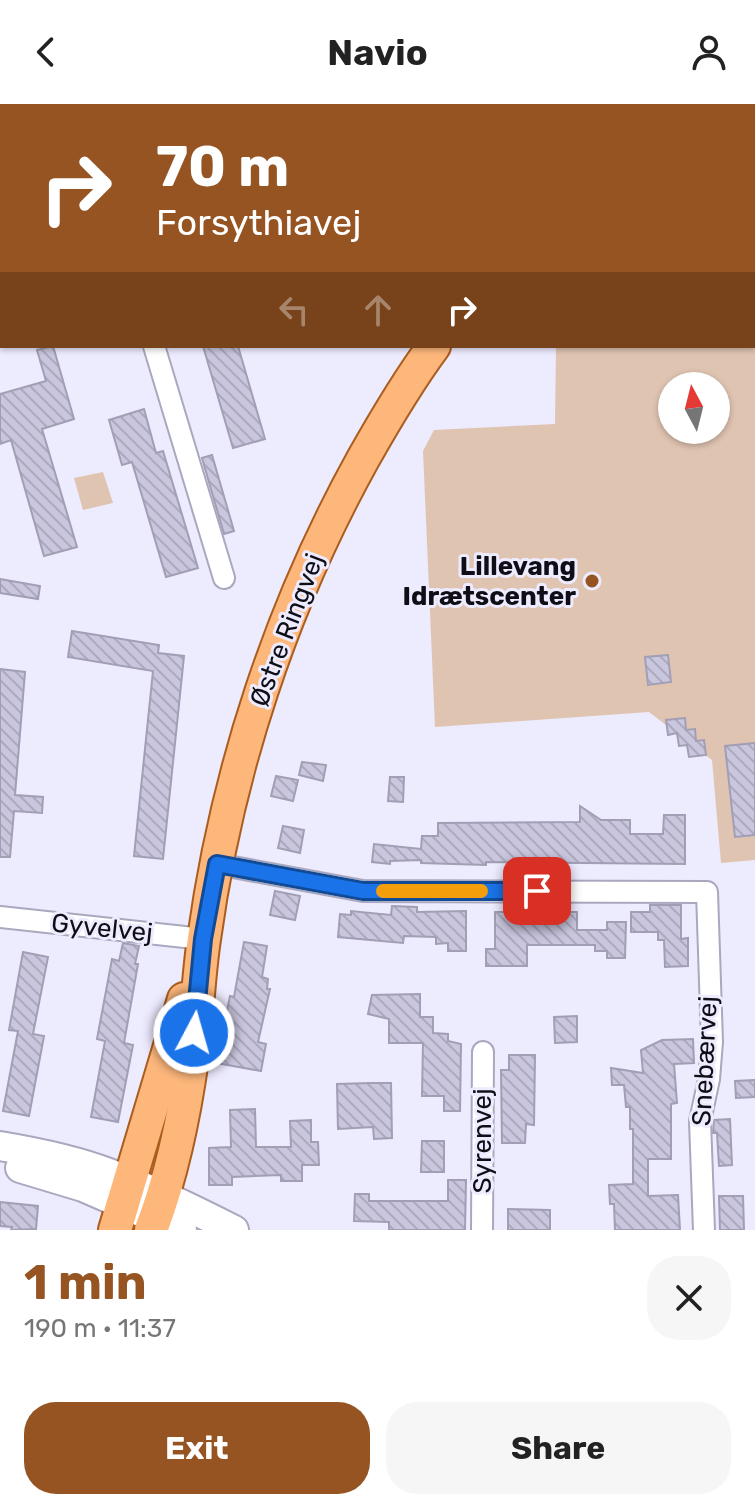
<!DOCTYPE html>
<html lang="en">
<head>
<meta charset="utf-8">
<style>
  :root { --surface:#fff; --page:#f6f6f6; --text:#222; --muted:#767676; --accent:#965422 }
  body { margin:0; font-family:Rubik,sans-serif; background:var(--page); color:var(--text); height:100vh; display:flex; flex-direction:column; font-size:30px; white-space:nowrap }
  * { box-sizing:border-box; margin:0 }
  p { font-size:26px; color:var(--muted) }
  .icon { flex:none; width:44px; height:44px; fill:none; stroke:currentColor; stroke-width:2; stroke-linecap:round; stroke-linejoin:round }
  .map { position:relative; height:1126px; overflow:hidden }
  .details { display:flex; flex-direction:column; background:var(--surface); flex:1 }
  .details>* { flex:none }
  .banner { position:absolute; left:0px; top:0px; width:756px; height:244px; box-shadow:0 2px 6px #0004; background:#965422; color:#fff; overflow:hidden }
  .needle { width:52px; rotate:353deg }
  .controls { position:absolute; left:658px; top:268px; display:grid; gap:16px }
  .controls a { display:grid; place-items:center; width:72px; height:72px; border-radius:50%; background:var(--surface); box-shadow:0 2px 6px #0004; font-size:40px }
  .pin { position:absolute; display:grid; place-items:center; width:68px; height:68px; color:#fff; margin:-34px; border-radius:16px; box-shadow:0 4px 12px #0006 }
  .me { position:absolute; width:88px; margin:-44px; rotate:6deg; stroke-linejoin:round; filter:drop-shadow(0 0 6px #0008) }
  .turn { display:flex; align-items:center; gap:28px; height:168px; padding:0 24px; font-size:36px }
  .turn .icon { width:104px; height:104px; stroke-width:2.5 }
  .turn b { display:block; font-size:56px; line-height:68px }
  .lanes { display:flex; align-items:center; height:76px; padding:0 24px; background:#0003; justify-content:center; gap:40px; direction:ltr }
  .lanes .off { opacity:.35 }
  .round { display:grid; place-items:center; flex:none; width:84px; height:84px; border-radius:32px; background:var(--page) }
  .summary { display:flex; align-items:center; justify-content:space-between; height:136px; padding:0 24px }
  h1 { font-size:48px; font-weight:700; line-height:60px; color:var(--accent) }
  .action { display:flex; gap:16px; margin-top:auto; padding:16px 24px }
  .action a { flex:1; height:92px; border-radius:32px; background:var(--accent); color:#fff; font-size:32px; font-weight:700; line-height:92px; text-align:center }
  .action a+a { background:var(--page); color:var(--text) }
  header { display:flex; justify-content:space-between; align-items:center; height:104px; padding:0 24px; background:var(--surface); font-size:36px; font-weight:700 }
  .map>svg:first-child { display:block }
</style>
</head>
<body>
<header><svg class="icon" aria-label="back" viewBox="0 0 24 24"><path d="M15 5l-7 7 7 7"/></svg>Navio<svg class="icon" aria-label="person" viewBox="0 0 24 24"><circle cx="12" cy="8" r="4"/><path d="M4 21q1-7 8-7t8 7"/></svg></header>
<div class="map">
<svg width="755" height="1126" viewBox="0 0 755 1126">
  <defs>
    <pattern id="building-back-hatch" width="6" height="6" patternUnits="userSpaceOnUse" patternTransform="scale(2)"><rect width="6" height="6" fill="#c9c6de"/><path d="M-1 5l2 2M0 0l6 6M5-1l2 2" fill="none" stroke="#aba9be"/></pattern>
  </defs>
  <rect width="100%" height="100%" fill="#edebfe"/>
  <g fill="#e0c4b2" fill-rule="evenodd">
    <path d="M725,0h30v756l-34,3 -9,-103 -63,-48 -214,15 -12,-276 11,-21 121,-6 1,-78h198v-240h-30zM672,282h44v44h-44z"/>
    <polygon points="103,368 113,399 83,406 74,374"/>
  </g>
  <g fill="url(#building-back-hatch)" stroke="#a19eb5" stroke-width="2">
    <polygon points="53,242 74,315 42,325 77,443 44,452 11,336 0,340 0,290 46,277 37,246"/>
    <polygon points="203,242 238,242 265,335 233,344"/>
    <polygon points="144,305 156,349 163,347 198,464 166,473 132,358 122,361 109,316"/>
    <polygon points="212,351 234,427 224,430 202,354"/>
    <polygon points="0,475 40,482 38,495 0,489"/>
    <polygon points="72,527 159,541 158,549 184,552 163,755 134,752 153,567 68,553"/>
    <polygon points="668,551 671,578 648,581 645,553"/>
    <polygon points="0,565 25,568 15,691 43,693 42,709 14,707 10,753 0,753"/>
    <polygon points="685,614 686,626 695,625 696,637 704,636 706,651 689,653 687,641 679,642 677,629 668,631 666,616"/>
    <polygon points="755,639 755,731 735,733 725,642"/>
    <polygon points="302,658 326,661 323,677 299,671"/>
    <polygon points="276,672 298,676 293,697 271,692"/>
    <polygon points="390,673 404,673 403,698 388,697"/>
    <polygon points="580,702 601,716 630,716 630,730 663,730 664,711 685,711 685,760 486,758 486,761 421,759 421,756 390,757 390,760 372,758 374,740 421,745 422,732 438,732 438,719 580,718"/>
    <polygon points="283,722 304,726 300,749 278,744"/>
    <polygon points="275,787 300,792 295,816 270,811"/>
    <polygon points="650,801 681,801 681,835 688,834 688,862 665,863 664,836 658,836 658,828 631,828 631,808 650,808"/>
    <polygon points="392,802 417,803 417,808 466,807 466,847 448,847 448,839 436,840 436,833 404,832 403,839 338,833 340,810 351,811 351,807 391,811"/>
    <polygon points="495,808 577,808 577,826 607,826 607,818 626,818 625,854 607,854 607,847 595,847 595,841 527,841 527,862 486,862 486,845 495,845"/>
    <polygon points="244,838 267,842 262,873 268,875 267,885 270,885 258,938 266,940 261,967 216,959 230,892 234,893"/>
    <polygon points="123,839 139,842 135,860 138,860 124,939 133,941 118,1018 91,1013 105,937 97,935 112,855 119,857"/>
    <polygon points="23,848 48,853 33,930 44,932 29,1012 3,1007 18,927 9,926"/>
    <polygon points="420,890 420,913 433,913 433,929 448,930 448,937 461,940 460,1007 444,1007 444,992 422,992 423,939 389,939 389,915 368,910 372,891"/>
    <polygon points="577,912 577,938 555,939 554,913"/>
    <polygon points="693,935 694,959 674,960 677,999 671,1000 671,1055 648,1055 648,1092 678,1091 680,1126 615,1126 614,1100 610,1100 609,1081 633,1080 633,1025 630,1025 630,1003 626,1003 624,981 612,981 611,964 643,969 641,946 662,936"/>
    <polygon points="509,951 535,951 534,1021 526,1020 525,1039 502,1039 501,966 509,966"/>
    <polygon points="755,976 755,993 736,994 735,977"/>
    <polygon points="371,979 391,979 392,1034 374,1035 373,1023 338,1025 337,980"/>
    <polygon points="255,1005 256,1043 291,1043 290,1017 311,1016 311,1038 318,1038 319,1061 302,1061 302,1077 281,1077 281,1071 232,1073 232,1081 209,1081 209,1044 231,1043 230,1006"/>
    <polygon points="730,1015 732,1061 719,1062 717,1029 713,1029 714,1016"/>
    <polygon points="422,1037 444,1037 444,1068 421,1068"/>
    <polygon points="448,1076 466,1076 465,1126 389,1126 389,1118 354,1117 355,1090 369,1090 369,1097 448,1097"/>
    <polygon points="719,1092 743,1092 744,1126 720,1126"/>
    <polygon points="0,1098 38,1102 36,1125 11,1126 12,1123 0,1122"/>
    <polygon points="508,1105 550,1106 550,1126 508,1126"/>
  </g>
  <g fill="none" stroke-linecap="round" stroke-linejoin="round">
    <g stroke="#aaa8bf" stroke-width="24">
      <g id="street">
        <polyline points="154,0 155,2"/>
        <polyline points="0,217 2,217"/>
        <polyline points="154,242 224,474"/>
        <polyline points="217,760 363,787 707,788 712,938 709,975 700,1017 704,1126"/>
        <polyline points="0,813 203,835"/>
        <polyline points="482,1126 483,948"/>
      </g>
    </g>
    <g stroke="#aaa8bf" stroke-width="32">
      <g id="secondary">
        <path d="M0,1042c36,6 75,14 109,27 43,16 84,36 125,57"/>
        <polyline points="20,1064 83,1083 182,1126"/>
      </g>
    </g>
    <g stroke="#aa5d1e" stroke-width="36">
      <g id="primary">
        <polyline points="640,2 642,0"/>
        <polyline points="115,1126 184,895"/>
        <path d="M151,1126c21,-55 33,-113 41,-171 5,-40 6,-80 12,-120 23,-168 77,-332 159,-480 22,-39 45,-78 71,-113"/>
      </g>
    </g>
    <use href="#street" stroke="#fff" stroke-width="20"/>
    <use href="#secondary" stroke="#fff" stroke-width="28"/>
    <use href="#primary" stroke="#feb77b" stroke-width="32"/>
  </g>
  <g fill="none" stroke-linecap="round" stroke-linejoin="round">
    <g stroke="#114b97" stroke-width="20">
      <polyline id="route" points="194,929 203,835 217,760 363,787 537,787"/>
    </g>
    <use href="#route" stroke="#1a73e8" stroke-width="14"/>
    <polyline stroke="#f59e0b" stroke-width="14" points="383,787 481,787"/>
  </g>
  <circle fill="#965422" stroke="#edebfe" stroke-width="3" cx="592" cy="477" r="8"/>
  <g text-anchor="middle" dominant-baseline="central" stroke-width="6" stroke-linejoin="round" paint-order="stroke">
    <g font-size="26" font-weight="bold" fill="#0f0e16" stroke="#edebfe" text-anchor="end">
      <text x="576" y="462">Lillevang<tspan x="576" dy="30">Idrætscenter</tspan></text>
    </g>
    <g font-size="26" fill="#0f0e16" stroke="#edebfe">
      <text transform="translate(287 526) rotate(-69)">Østre Ringvej</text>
      <text transform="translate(102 824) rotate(6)">Gyvelvej</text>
      <text transform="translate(705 957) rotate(-87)">Snebærvej</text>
      <text transform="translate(482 1037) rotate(-90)">Syrenvej</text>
    </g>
  </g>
</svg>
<div class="controls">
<a><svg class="needle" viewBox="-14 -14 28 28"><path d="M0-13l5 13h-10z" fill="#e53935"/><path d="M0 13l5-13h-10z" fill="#767676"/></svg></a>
</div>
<div class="pin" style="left:537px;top:787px;background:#d93025"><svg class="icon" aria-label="arrive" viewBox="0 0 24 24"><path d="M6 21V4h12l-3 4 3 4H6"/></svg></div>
<svg class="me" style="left:194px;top:929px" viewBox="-20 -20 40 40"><circle r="17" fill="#1a73e8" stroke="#fff" stroke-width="3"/><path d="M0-11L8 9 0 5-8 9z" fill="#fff"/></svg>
<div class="banner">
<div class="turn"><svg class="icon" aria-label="right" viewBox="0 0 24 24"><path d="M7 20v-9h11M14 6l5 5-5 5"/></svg><div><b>70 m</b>Forsythiavej</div></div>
<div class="lanes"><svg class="icon off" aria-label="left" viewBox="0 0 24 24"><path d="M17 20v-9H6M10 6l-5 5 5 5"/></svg><svg class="icon off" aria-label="ahead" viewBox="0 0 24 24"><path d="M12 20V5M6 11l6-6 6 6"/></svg><svg class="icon" aria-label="right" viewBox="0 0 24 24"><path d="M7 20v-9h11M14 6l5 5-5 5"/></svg></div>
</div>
</div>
<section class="details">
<div class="summary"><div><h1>1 min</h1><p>190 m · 11:37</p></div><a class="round"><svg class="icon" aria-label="close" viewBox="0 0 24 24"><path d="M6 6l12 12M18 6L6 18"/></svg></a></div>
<div class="action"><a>Exit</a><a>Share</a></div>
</section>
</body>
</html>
